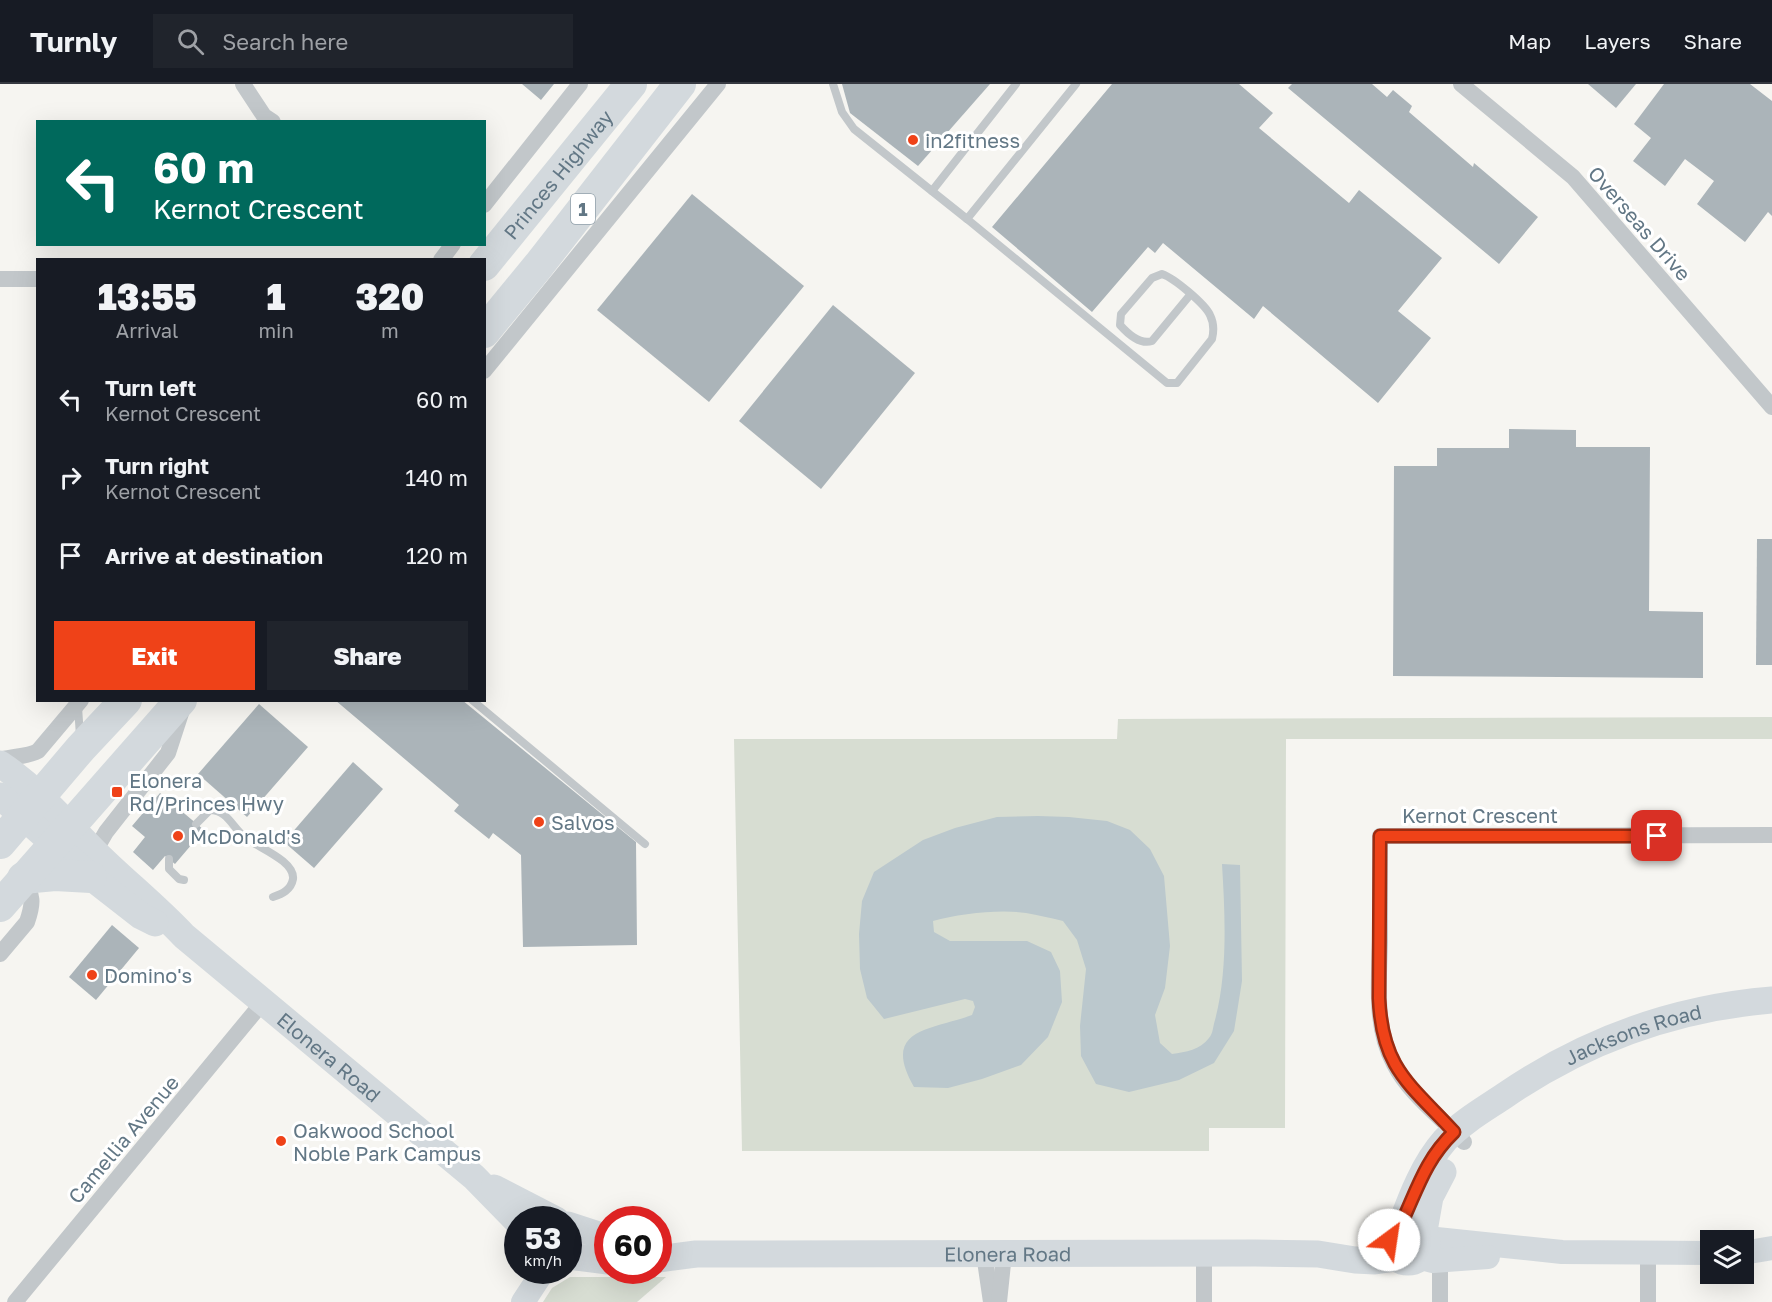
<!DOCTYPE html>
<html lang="en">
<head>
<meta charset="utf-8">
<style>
  :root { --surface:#171b24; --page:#20242c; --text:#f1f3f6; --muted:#9ea1a6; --line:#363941; --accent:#ef4218 }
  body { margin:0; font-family:"Golos Text",sans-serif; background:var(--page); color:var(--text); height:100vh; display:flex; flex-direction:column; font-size:22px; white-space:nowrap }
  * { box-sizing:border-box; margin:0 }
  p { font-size:20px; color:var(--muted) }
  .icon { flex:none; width:33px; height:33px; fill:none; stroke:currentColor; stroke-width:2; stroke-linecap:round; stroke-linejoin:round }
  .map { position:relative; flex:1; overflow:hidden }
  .details { position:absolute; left:36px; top:174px; width:450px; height:444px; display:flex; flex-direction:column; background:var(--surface); border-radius:0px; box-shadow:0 6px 24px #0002 }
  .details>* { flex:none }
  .banner { position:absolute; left:36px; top:36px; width:450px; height:126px; border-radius:0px; box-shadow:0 6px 24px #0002; background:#00695c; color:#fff; overflow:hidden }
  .controls { position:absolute; left:1700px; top:1146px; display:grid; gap:12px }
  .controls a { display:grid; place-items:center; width:54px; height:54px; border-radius:0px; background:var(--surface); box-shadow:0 6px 24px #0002; font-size:30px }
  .speed { position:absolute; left:504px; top:1122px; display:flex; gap:12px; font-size:30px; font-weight:700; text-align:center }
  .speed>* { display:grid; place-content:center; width:78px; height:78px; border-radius:50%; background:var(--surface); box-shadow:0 6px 24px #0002; line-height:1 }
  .speed small { font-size:15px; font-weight:400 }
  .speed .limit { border:9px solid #d22; background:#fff; color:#111 }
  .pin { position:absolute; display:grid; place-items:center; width:51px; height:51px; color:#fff; margin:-26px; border-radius:12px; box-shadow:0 3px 9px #0006 }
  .me { position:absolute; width:66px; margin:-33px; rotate:31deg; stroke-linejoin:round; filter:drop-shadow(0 0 4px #0008) }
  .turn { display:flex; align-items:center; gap:21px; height:126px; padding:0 18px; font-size:27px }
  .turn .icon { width:78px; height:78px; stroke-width:2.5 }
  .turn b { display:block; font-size:42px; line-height:51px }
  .eta { display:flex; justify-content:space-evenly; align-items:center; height:102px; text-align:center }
  .eta b { font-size:36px; font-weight:800; line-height:42px }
  .primary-button { display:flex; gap:12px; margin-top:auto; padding:12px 18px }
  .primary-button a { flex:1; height:69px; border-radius:0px; background:var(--accent); color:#fff; font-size:24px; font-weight:800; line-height:69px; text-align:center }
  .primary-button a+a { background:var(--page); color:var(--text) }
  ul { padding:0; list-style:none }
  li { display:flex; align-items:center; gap:18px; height:78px; padding:0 18px }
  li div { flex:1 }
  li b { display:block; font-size:22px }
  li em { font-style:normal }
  header { display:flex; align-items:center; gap:36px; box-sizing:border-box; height:84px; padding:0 30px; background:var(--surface); border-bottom:2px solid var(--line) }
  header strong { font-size:28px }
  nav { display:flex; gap:33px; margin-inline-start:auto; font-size:21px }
  .search { width:420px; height:54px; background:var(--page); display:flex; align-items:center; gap:15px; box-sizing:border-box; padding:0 21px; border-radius:0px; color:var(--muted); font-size:22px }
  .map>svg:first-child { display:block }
</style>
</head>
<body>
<header>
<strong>Turnly</strong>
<div class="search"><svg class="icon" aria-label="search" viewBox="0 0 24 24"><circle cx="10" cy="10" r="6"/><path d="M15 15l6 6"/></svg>Search here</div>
<nav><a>Map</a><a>Layers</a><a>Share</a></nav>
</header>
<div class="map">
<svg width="1772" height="1218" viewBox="0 0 1772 1218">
  <rect width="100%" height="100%" fill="#f6f5f1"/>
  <g fill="#d7ddd2">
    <polygon points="1772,633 1772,655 1286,655 1285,1044 1209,1044 1209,1067 742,1067 734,655 1117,655 1118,635"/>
    <polygon points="570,1193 666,1193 637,1218 543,1218 552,1204"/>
  </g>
  <path fill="#bbc8cd" d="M1038,732l31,1 38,4 23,9 20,19 14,27 6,70 -5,42 -10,27 5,28 12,11c14,-2 28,-4 37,-16 4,-4 4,-12 6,-18 13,-48 10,-107 7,-156l18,1 2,116 -8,50 -20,32 -35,17 -50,12 -33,-8 -15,-28 -1,-30 6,-57 -9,-29 -14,-19c-12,-3 -25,-6 -37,-8 -27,-4 -67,1 -93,8l1,11 16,9h77l24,11 9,19 2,31 -14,35 -27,28 -39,14 -34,9 -34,-1c-34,-59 18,-57 58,-72l3,-8 -2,-6 -8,-2 -81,20 -17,-21 -7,-29 -1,-35 3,-33 12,-29 49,-32 32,-12 42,-11z"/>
  <g fill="#abb4b9">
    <polygon points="522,0 554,0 541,16"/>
    <polygon points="842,0 990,0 918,82 850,29"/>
    <polygon points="1112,0 1239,0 1273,29 1259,44 1349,119 1359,106 1442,174 1398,227 1431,254 1378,319 1263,222 1254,235 1163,159 1155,169 1148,163 1092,228 992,143"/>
    <polygon points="1292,0 1372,0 1387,13 1393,6 1412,22 1409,28 1473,83 1474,79 1538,133 1499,180 1288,4"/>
    <polygon points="1588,0 1636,0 1616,24"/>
    <polygon points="1664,0 1750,0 1772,17 1772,132 1768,128 1745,158 1697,120 1714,97 1685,75 1665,102 1633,77 1651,54 1634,40"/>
    <polygon points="692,110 804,202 709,318 597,226"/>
    <polygon points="833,221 915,289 821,405 739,337"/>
    <polygon points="1509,345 1576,346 1576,363 1650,363 1649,527 1703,528 1703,594 1393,592 1394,382 1437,382 1437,364 1509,364"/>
    <polygon points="1757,455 1772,455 1772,581 1756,581"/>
    <polygon points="335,616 462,616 636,758 637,861 523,863 521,771 493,749 489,755 454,727 459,721"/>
    <polygon points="259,620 308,663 247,733 198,690"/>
    <polygon points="353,678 383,705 314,784 284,758"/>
    <polygon points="160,709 204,746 175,780 165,772 153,786 133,768 145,753 132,742"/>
    <polygon points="112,841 139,864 96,916 69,893"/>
  </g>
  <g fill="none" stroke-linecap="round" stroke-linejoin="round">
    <g stroke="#c2c7ca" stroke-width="8">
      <polyline points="833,0 842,28 854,45 967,135 1076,0"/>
      <polyline points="932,107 1016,0"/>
      <path d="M967,135l200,164h10l35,-44c2,-8 2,-16 -2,-24 -5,-11 -36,-37 -48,-41l-10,4 -31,36 -1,11c8,9 20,20 32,16l38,-46"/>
      <polyline points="472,616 645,760"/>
      <polyline points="78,623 80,652"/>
      <path d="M196,740l14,-14c18,0 23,19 36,28 13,10 49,23 47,41 -2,11 -11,15 -20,18"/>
      <polyline points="169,775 169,785 179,795 184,796"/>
    </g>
    <g stroke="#c2c7ca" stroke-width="16">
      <polyline points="243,0 264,32 273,38"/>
      <polyline points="1461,0 1573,93 1772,323"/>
      <polyline points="484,121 580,0"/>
      <polyline points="441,176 453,160"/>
      <polyline points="0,195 38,195"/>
      <polyline points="484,287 718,0"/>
      <path d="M0,676c13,-4 27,-3 38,-9l43,-51"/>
      <polyline points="95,767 106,748 168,669 183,623"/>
      <path d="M0,870l27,-32c7,-20 6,-26 -4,-44"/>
      <path d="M1464,1058c-23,-25 -54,-47 -70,-78 -20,-37 -15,-82 -14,-122 0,-35 0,-71 0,-106l392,-1"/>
      <polyline points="984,1170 991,1218"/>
      <polyline points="1204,1170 1204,1218"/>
      <polyline points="1440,1177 1440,1218"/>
      <polyline points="15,1218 263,918"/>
      <polyline points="999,1218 1004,1170"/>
      <polyline points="1648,1218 1648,1169"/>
    </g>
    <g stroke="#d3d9dd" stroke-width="24">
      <polyline points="1427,1154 1562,1168 1710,1169"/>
      <polyline points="1743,1169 1772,1164"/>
      <polyline points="1421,1174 1433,1177 1488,1173"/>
      <polyline points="523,1218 544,1186"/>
    </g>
    <g stroke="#d3d9dd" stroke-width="27">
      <path id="s1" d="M0,680c35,23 64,57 94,87 29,29 62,55 90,85l290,241 44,45"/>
      <polyline points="0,712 91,793 141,832 155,839"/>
      <polyline points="494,1104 556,1136"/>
      <circle cx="1408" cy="1159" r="19"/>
      <polyline points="568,1141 608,1154"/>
      <path id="s2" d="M1401,1141c11,-30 23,-61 44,-85 17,-18 38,-30 59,-44 80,-55 171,-88 268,-96"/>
      <polyline points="1424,1147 1430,1113 1443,1088"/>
      <polyline points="568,1172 608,1177"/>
      <path id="s3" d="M658,1175l38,-5 559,-1 63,1 37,6 20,1 21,-3"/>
    </g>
    <g stroke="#d3d9dd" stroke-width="32">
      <path id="s4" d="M484,181l147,-181"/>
      <polyline points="484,248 539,181 680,0"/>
      <polyline points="0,759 81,664 126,616"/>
      <polyline points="23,794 55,791 91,793"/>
      <polyline points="0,822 181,616"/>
    </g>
  </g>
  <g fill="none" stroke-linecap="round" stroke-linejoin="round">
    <g stroke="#9b2b10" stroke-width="15">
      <path id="route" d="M1389,1156c3,-9 10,-11 13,-18 16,-35 24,-63 52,-90 -44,-48 -72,-63 -75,-134l1,-162h277"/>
    </g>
    <use href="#route" stroke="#ef4218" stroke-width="10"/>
  </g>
  <g fill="#ef4218" stroke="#fff" stroke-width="2">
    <circle cx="913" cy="56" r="6"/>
    <rect x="111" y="702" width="12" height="12" rx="3"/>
    <circle cx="539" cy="738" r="6"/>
    <circle cx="178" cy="752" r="6"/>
    <circle cx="92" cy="891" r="6"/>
    <circle cx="281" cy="1057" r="6"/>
  </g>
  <g text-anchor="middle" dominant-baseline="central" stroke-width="6" stroke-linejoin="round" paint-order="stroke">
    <rect fill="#fff" stroke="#91a0aa" stroke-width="1.5" x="571" y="110" width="24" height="30" rx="4.5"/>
    <g font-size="18" font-weight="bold" fill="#627785">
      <text x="583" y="125">1</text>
    </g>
    <g font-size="20" fill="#627785" stroke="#fff" text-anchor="start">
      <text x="925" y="56">in2fitness</text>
      <text x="129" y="696">Elonera<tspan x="129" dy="23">Rd/Princes Hwy</tspan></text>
      <text x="551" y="738">Salvos</text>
      <text x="190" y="752">McDonald's</text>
      <text x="104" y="891">Domino's</text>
      <text x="293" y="1046">Oakwood School<tspan x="293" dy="23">Noble Park Campus</tspan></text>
    </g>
    <g font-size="20" fill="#627785" stroke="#fff">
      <text stroke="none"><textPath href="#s4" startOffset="117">Princes Highway</textPath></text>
      <text transform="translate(1640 139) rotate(49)">Overseas Drive</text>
      <text x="1480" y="731">Kernot Crescent</text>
      <text stroke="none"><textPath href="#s2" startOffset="314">Jacksons Road</textPath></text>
      <text stroke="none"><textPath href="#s1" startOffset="441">Elonera Road</textPath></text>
      <text transform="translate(123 1055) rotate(-50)">Camellia Avenue</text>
      <text stroke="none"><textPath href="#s3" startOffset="350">Elonera Road</textPath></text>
    </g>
  </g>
</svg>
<div class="controls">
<a><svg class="icon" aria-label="layers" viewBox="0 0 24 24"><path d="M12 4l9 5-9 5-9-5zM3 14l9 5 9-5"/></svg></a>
</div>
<div class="speed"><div>53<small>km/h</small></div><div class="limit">60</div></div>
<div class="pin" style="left:1657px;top:752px;background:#d93025"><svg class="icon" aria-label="arrive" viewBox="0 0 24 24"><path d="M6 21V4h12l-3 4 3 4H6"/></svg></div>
<svg class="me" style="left:1389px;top:1156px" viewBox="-20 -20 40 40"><circle r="19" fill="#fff"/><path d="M0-13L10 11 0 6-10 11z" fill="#ef4218"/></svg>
<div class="banner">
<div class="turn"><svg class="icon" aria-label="left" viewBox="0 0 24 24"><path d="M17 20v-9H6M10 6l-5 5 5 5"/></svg><div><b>60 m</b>Kernot Crescent</div></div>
</div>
<section class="details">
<div class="eta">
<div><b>13:55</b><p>Arrival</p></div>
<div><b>1</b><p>min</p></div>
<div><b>320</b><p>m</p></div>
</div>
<ul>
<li><svg class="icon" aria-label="left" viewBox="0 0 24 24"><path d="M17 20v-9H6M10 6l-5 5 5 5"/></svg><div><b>Turn left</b><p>Kernot Crescent</p></div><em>60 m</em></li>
<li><svg class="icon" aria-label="right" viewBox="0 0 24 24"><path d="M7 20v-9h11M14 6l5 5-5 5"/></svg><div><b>Turn right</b><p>Kernot Crescent</p></div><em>140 m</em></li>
<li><svg class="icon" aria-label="arrive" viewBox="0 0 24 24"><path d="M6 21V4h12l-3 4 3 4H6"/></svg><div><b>Arrive at destination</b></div><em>120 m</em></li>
</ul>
<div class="primary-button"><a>Exit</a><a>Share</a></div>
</section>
</div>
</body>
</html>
